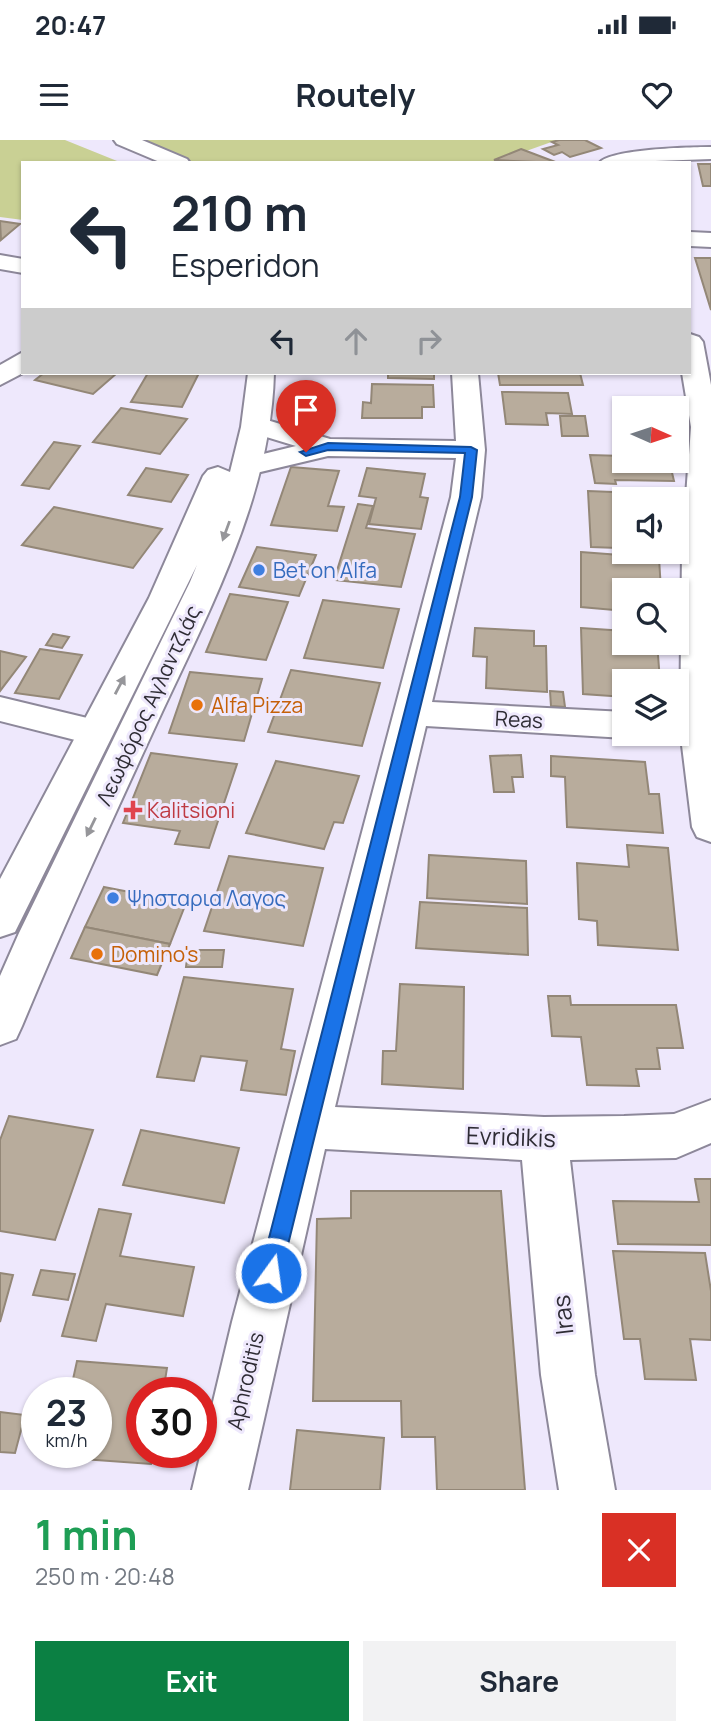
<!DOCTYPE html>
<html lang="en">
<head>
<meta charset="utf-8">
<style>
  :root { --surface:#fff; --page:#f2f2f3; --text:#1f2937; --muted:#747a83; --accent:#0b8043 }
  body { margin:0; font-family:Manrope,sans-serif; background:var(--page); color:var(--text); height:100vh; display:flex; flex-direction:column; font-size:26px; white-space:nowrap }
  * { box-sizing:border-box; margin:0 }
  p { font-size:23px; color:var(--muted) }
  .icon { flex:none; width:38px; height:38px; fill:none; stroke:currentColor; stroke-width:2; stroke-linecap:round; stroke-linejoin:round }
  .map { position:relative; height:1350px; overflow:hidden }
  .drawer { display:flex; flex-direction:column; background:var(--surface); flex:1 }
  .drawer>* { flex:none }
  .guide { position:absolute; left:21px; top:21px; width:670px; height:214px; border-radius:0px; box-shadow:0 2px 5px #0004; background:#fff; color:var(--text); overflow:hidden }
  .needle { width:46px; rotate:93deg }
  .tools { position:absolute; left:612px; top:256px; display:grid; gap:14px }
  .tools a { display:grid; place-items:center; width:77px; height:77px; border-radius:0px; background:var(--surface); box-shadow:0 2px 5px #0004; font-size:35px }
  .speed { position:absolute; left:21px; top:1237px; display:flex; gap:14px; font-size:35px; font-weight:700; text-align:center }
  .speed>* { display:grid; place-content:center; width:91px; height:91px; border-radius:50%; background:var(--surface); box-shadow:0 2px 5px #0004; line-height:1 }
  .speed small { font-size:18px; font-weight:400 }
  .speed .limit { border:10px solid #d22; background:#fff; color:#111 }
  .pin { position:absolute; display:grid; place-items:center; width:60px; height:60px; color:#fff; margin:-72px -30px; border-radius:50% 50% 50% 0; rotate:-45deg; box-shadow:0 0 7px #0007 }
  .pin .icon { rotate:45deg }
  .me { position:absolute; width:77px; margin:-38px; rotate:14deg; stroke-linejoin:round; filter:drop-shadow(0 0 5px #0008) }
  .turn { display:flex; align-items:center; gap:24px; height:147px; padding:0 35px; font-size:32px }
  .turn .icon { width:91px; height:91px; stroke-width:2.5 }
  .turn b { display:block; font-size:49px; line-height:60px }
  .lanes { display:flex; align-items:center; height:66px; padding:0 35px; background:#0003; justify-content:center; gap:35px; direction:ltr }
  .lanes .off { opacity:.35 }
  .round { display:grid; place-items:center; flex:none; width:74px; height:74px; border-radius:0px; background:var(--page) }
  .summary { display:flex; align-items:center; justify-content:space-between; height:119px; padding:0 35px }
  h1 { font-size:42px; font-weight:700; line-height:52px; color:#1e9e55 }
  .cta { display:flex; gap:14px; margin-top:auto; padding:14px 35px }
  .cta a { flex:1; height:80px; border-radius:0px; background:var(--accent); color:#fff; font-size:28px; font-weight:700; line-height:80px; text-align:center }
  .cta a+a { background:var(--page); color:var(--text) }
  .status { display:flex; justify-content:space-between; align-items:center; height:49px; padding:0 35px; background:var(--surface); direction:ltr }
  .status svg { height:19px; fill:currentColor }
  header { display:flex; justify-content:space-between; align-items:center; height:91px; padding:0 35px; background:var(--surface); font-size:32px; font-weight:700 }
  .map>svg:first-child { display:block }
</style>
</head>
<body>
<div class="status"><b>20:47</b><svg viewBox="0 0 49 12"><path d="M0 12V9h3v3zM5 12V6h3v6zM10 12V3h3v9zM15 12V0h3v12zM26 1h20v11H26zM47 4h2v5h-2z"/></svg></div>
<header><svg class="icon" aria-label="menu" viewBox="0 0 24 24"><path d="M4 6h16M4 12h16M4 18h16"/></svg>Routely<svg class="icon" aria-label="heart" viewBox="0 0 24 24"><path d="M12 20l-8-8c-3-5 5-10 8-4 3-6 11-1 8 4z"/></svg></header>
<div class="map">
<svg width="711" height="1350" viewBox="0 0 711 1350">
  <rect width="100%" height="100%" fill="#eee8fc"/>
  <g fill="#c9d094">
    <polygon points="0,0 65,0 122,23 23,23 23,80 0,77"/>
    <polygon points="117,0 557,0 493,23 175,23"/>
  </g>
  <g fill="#b8ac9c" stroke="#938777" stroke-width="2">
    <polygon points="559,0 585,0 601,8 570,17 562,12 554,15 543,9 558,5 552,2"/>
    <polygon points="521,9 558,23 494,20"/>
    <polygon points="698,24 711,24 711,46 703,46"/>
    <polygon points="0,81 20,84 1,100"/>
    <polygon points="695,118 711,118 711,170"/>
    <polygon points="44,233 117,233 93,254 35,240"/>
    <polygon points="148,233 199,233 182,267 131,262"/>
    <polygon points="364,233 434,233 434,239 388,238 388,233"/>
    <polygon points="498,233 580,233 583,245 500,245"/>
    <polygon points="372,244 433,245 434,267 422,267 422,278 362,278 363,262 371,263"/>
    <polygon points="502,252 568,253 572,274 546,273 548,285 506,284"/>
    <polygon points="121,268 187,279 160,314 93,302"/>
    <polygon points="560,276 585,276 588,296 562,296"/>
    <polygon points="619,293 625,293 625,320 669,320 674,341 615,340 616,344 595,343 590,315 624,316"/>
    <polygon points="54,302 80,306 49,349 22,345"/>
    <polygon points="291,327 339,331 328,366 344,367 337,391 271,385"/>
    <polygon points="146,328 188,335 171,362 128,355"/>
    <polygon points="367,328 425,334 420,357 428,358 421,389 369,384 376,358 359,356"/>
    <polygon points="588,351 662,354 662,359 625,359 625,404 618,403 618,408 591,407"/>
    <polygon points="358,364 373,366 366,388 415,394 401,447 334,440"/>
    <polygon points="54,367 162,389 133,428 22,405"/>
    <polygon points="257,407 316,415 299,456 239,447"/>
    <polygon points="581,412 659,418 661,450 625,450 625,471 581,467"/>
    <polygon points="230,454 288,462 266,520 206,512"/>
    <polygon points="323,460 399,469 383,528 304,518"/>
    <polygon points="475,488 534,491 534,506 546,506 547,552 486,548 487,517 473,516"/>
    <polygon points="581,488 625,491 625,502 657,502 660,541 625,541 625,557 583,554"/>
    <polygon points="53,494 69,497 62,508 46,505"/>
    <polygon points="40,509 82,515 59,559 15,553"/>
    <polygon points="0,511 26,517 0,551"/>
    <polygon points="291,530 380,543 362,606 268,592"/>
    <polygon points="190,532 262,539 244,601 169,593"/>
    <polygon points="550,551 563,552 565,567 551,566"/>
    <polygon points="151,613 237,624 209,708 175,704 180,691 123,683"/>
    <polygon points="521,615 523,637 512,637 514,652 494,652 490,616"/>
    <polygon points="551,616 645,622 649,654 659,654 663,693 567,687 565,637 551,636"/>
    <polygon points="276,621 359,636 343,683 334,682 324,709 246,693"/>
    <polygon points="627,705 668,708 678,810 598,805 597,781 579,779 577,723 629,727"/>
    <polygon points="429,715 526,721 527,764 427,758"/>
    <polygon points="229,716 323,728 303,806 204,791"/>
    <polygon points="104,747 186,763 170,804 85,787"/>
    <polygon points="420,762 527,768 528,815 416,808"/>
    <polygon points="85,787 170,804 157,835 71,818"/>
    <polygon points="188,810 224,810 222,827 186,827"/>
    <polygon points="184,837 293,849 281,909 295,911 286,955 241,950 247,921 201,916 194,941 157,937"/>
    <polygon points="400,844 464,847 463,949 382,944 383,911 396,911"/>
    <polygon points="548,856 570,856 571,865 676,865 683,908 657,908 660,929 636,929 639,946 587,945 581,897 552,896"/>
    <polygon points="9,976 93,990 55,1100 0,1091 0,1000"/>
    <polygon points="141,990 239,1008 224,1063 123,1045"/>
    <polygon points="695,1039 711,1039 711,1105 618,1104 613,1061 699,1062"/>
    <polygon points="351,1051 501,1051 525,1350 437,1350 435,1297 402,1297 401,1261 313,1261 317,1079 351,1078"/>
    <polygon points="99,1069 131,1074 120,1116 194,1127 183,1176 106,1164 96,1201 62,1196"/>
    <polygon points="613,1111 705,1113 711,1151 711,1200 690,1199 696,1240 645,1239 640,1199 624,1199"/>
    <polygon points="41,1130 75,1134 68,1160 33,1155"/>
    <polygon points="0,1133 13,1135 0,1182"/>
    <polygon points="77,1221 167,1228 163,1253 142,1253 142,1312 153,1312 151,1324 55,1317 56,1312 96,1312 96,1253 70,1253"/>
    <polygon points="0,1272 25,1275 15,1313 0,1312"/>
    <polygon points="297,1290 384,1298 380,1350 290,1350"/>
  </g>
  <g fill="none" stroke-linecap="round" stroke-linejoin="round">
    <g stroke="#8d889a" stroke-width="4">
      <g id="minor">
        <path d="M711,7v12l-112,4c11,-14 91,-16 112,-16z"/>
        <polygon points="690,92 711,93 711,107 690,106"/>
        <polygon points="0,115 23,119 23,133 0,129"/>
        <polygon points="690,194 699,197 703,202 711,245 711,702 697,697 692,687 680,589 682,412 691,287 682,233 690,233"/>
        <polygon points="23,212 23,233 0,245 0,225"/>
        <polygon points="452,233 478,233 485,310 481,357 432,562 625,572 625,593 638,593 625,598 426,586 335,967 544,977 624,976 674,974 711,960 711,1003 676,1018 570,1020 595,1235 615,1350 559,1350 541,1235 522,1020 325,1009 248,1350 192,1350 232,1182 451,357 456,318 328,316 248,335 238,332 234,326 238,320 296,306 247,291 243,285 247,279 257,277 330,299 456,301"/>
        <polygon points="0,557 108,583 113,592 108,601 95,605 0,581"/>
      </g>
    </g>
    <g stroke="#8d889a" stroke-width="4">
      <g id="secondary">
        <polygon points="114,0 142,0 187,19 190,23 162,23 117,4"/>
        <path d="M248,233h26c-3,121 -62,232 -112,339 -48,104 -96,208 -140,314l-6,13 -16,6v-69l19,-43 171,-351 7,-17 -182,367 -15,5v-58l149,-281 54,-122 5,-6 10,-3 12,5 11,-45z"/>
      </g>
    </g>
    <use href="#minor" fill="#fff" fill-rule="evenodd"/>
    <use href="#secondary" fill="#fff" fill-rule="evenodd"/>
  </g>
  <defs><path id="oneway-solid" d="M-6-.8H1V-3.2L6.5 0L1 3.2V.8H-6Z" transform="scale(1.75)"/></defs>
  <g fill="#96969a">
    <use href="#oneway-solid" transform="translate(226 391) rotate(110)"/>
    <use href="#oneway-solid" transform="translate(120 545) rotate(-62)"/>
    <use href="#oneway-solid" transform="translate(91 687) rotate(116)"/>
  </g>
  <polygon fill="#1a73e8" stroke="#114b97" stroke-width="2" points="328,303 471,307 477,310 472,357 281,1133 278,1140 271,1144 263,1140 260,1133 460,357 465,313 328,310 306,316 300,312"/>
  <g fill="#3f7fe0" stroke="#eee8fc" stroke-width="2.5">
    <circle cx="259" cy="430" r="7"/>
    <circle cx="113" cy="758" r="7"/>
  </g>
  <g fill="#e8710a" stroke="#eee8fc" stroke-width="2.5">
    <circle cx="197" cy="565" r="7"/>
    <circle cx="97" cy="814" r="7"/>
  </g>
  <path fill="#e0444e" stroke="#eee8fc" stroke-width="2.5" d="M129.5 659.5h7v7h7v7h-7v7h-7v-7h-7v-7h7z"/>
  <g text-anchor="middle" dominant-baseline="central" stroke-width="6" stroke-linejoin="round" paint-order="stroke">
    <g font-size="21" fill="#366cbe" stroke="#eee8fc" text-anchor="start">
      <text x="273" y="430">Bet on Alfa</text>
      <text x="127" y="758">Ψησταρια Λαγος</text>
    </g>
    <g font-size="21" fill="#2e2c34" stroke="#eee8fc">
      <text transform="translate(148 565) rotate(-65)">Λεωφόρος Αγλαντζιάς</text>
      <text transform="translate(519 579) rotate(3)">Reas</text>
      <text transform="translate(245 1241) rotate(-77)">Aphroditis</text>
    </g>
    <g font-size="21" fill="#c56008" stroke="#eee8fc" text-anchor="start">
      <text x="211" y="565">Alfa Pizza</text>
      <text x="111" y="814">Domino's</text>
    </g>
    <g font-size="21" fill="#be3a42" stroke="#eee8fc" text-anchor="start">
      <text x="147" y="670">Kalitsioni</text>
    </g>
    <g font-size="24" fill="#2e2c34" stroke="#eee8fc">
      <text transform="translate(511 996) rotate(2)">Evridikis</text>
      <text transform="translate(562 1175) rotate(-96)">Iras</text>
    </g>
  </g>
</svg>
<div class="tools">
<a><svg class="needle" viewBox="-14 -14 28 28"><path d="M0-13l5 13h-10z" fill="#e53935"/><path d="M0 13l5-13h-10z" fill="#747a83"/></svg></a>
<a><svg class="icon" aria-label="sound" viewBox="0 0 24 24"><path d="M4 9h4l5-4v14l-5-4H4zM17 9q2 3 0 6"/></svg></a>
<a><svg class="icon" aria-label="search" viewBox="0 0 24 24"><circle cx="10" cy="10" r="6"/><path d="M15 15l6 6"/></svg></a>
<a><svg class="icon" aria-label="layers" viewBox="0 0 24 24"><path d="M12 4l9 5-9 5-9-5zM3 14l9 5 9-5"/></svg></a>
</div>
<div class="speed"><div>23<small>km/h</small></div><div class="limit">30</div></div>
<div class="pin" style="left:306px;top:312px;background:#d93025"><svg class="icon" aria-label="arrive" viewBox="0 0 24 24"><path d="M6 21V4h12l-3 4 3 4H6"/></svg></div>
<svg class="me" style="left:271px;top:1133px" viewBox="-20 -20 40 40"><circle r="17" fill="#1a73e8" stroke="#fff" stroke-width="3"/><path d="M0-11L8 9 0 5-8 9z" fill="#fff"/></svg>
<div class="guide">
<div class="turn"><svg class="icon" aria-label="left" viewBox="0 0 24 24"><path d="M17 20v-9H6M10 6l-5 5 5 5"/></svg><div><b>210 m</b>Esperidon</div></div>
<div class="lanes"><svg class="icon" aria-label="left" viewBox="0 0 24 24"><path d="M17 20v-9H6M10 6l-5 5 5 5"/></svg><svg class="icon off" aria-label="ahead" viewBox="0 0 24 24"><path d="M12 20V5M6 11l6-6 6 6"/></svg><svg class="icon off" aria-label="right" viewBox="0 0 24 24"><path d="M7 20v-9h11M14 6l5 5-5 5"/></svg></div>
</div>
</div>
<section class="drawer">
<div class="summary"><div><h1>1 min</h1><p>250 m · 20:48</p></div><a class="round" style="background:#d93025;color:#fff"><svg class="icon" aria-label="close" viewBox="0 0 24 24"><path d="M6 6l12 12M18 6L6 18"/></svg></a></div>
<div class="cta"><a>Exit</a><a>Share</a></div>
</section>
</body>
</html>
